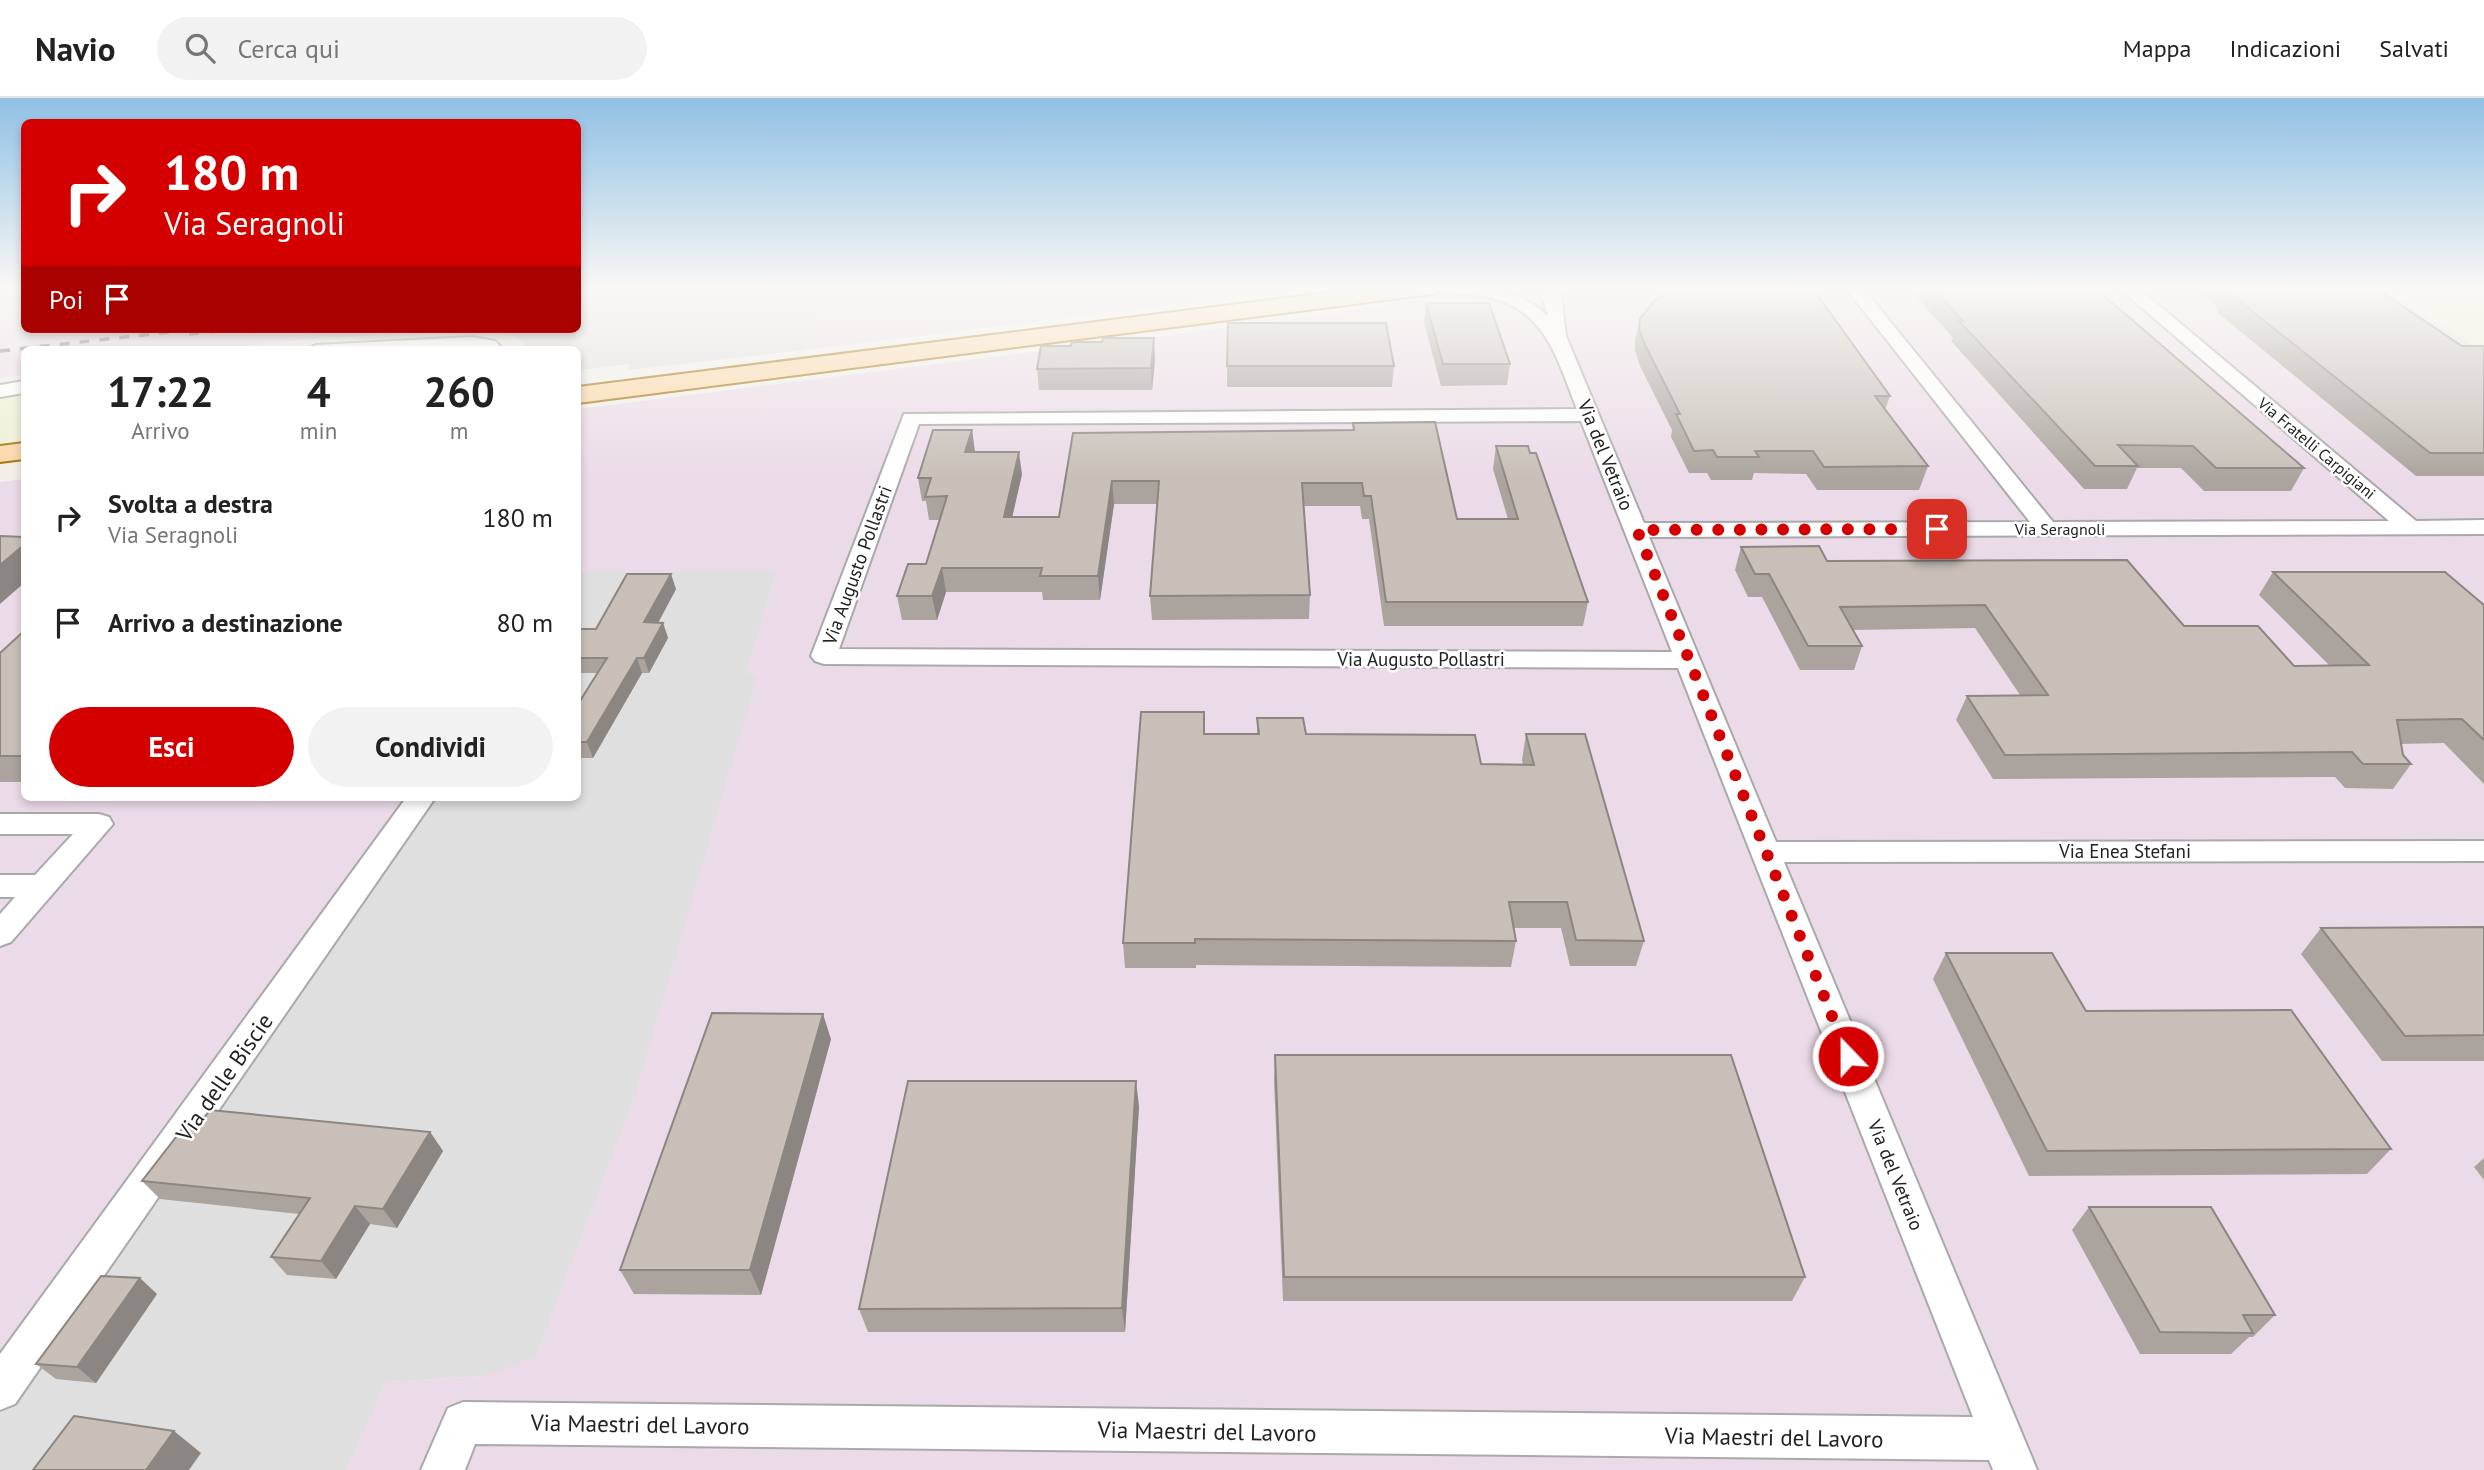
<!DOCTYPE html>
<html lang="it">
<head>
<meta charset="utf-8">
<style>
  :root { --surface:#fff; --page:#f2f2f2; --text:#222; --muted:#767676; --line:#e0e0e0; --accent:#d40000 }
  body { margin:0; font-family:"PT Sans",sans-serif; background:var(--page); color:var(--text); height:100vh; display:flex; flex-direction:column; font-size:26px; white-space:nowrap }
  * { box-sizing:border-box; margin:0 }
  p { font-size:23px; color:var(--muted) }
  .icon { flex:none; width:38px; height:38px; fill:none; stroke:currentColor; stroke-width:2; stroke-linecap:round; stroke-linejoin:round }
  .map { position:relative; flex:1; overflow:hidden }
  .details { position:absolute; left:21px; top:248px; width:560px; height:455px; display:flex; flex-direction:column; background:var(--surface); border-radius:10px; box-shadow:0 4px 10px #0003 }
  .details>* { flex:none }
  .hud { position:absolute; left:21px; top:21px; width:560px; height:214px; border-radius:10px; box-shadow:0 4px 10px #0003; background:#d40000; color:#fff; overflow:hidden }
  .pin { position:absolute; display:grid; place-items:center; width:60px; height:60px; color:#fff; margin:-30px; border-radius:14px; box-shadow:0 4px 10px #0006 }
  .me { position:absolute; width:77px; margin:-38px; rotate:338deg; stroke-linejoin:round; filter:drop-shadow(0 0 5px #0008) }
  .turn { display:flex; align-items:center; gap:24px; height:147px; padding:0 28px; font-size:32px }
  .turn .icon { width:91px; height:91px; stroke-width:2.5 }
  .turn b { display:block; font-size:49px; line-height:60px }
  .then { display:flex; align-items:center; height:66px; padding:0 28px; background:#0003; gap:14px; font-size:26px }
  .eta { display:flex; justify-content:space-evenly; align-items:center; height:119px; text-align:center }
  .eta b { font-size:42px; font-weight:800; line-height:49px }
  .button { display:flex; gap:14px; margin-top:auto; padding:14px 28px }
  .button a { flex:1; height:80px; border-radius:42px; background:var(--accent); color:#fff; font-size:28px; font-weight:800; line-height:80px; text-align:center }
  .button a+a { background:var(--page); color:var(--text) }
  ul { padding:0; list-style:none }
  li { display:flex; align-items:center; gap:21px; height:105px; padding:0 28px }
  li div { flex:1 }
  li b { display:block; font-size:26px }
  li em { font-style:normal }
  header { display:flex; align-items:center; gap:42px; box-sizing:border-box; height:98px; padding:0 35px; background:var(--surface); border-bottom:2px solid var(--line) }
  header strong { font-size:33px }
  nav { display:flex; gap:38px; margin-inline-start:auto; font-size:24px }
  .search { width:490px; height:63px; background:var(--page); display:flex; align-items:center; gap:18px; box-sizing:border-box; padding:0 24px; border-radius:38px; color:var(--muted); font-size:26px }
  .map>svg:first-child { display:block }
</style>
</head>
<body>
<header>
<strong>Navio</strong>
<div class="search"><svg class="icon" aria-label="search" viewBox="0 0 24 24"><circle cx="10" cy="10" r="6"/><path d="M15 15l6 6"/></svg>Cerca qui</div>
<nav><a>Mappa</a><a>Indicazioni</a><a>Salvati</a></nav>
</header>
<div class="map">
<svg width="2484" height="1372" viewBox="0 0 2484 1372">
  <rect width="100%" height="100%" fill="#f2efe9"/>
  <g fill="#e0dfdf">
    <polygon points="691,189 834,189 803,252 628,272 629,266 578,272 578,252 529,252 516,238 443,234 307,241 320,231 578,231 578,200"/>
    <polygon points="578,474 776,474 747,575 791,588 530,1275 386,1284 347,1372 0,1372 0,1292 423,700 578,700"/>
  </g>
  <g fill="#ebdbe8">
    <polygon points="0,189 24,189 24,231 320,231 307,241 204,252 24,252 24,277 0,280"/>
    <polygon points="578,189 691,189 578,200"/>
    <polygon points="834,189 1314,189 803,252"/>
    <polygon points="1484,189 2380,189 2484,255 2484,1372 347,1372 386,1284 483,1278 536,1259 633,1003 757,579 747,575 776,474 578,474 578,311 1333,216"/>
    <polygon points="24,381 24,700 423,700 0,1292 0,384"/>
  </g>
  <g fill="#eef0d5">
    <polygon points="2380,189 2473,189 2484,195 2484,251 2477,251"/>
    <polygon points="24,294 24,348 0,351 0,298"/>
  </g>
  <g fill="none" stroke-linecap="round" stroke-linejoin="round">
    <g stroke="#a9a9a9" stroke-width="4">
      <g id="minor">
        <path d="M1435,189c45,0 77,-3 113,29l-6,-20 2,-9h16l6,49 78,187 386,-1 -185,-235h17l191,235 336,-1 -271,-234h19l279,234 68,-1v14l-835,3 127,305 708,-1v20l-700,1 253,608h-44l-4,-10 -1514,-16 -10,26h-44l27,-62 15,-6 1510,15 -295,-749 -854,-4 -9,-3 -4,-5 93,-242 673,-5c-22,-55 -32,-105 -101,-114 -12,-2 -32,1 -41,-8zM1581,323l91,231 -833,-3 80,-225z"/>
        <polygon points="472,239 495,243 504,252 472,249 307,252 316,247"/>
        <polygon points="24,283 24,295 0,299 0,287"/>
        <polygon points="406,700 435,700 15,1306 0,1312 0,1256"/>
        <polygon points="0,716 99,716 109,719 113,726 11,844 0,848 0,816 15,799 0,799 0,777 35,777 73,736 0,736"/>
      </g>
    </g>
    <g stroke="#a06b00" stroke-width="4">
      <g id="primary">
        <polygon points="1374,189 1443,189 1440,194 1432,196 578,305 578,289"/>
        <polygon points="24,345 24,361 0,364 0,348"/>
      </g>
    </g>
    <use href="#minor" fill="#fff" fill-rule="evenodd"/>
    <use href="#primary" fill="#fcd6a4" fill-rule="evenodd"/>
    <g stroke="#707070" stroke-width="3.5" stroke-dasharray="10 10" stroke-linecap="butt">
      <polyline points="578,190 584,189"/>
      <polyline points="189,236 237,231"/>
      <polyline points="0,253 197,231"/>
    </g>
  </g>
  <g fill="#aba49e">
    <polygon points="1908,189 2094,189 2304,370 2291,393 2204,393 2181,370 2137,370 2127,391 2084,391 1951,243 1953,240"/>
    <polygon points="2192,189 2374,189 2462,248 2484,248 2484,378 2416,378 2217,214 2218,210"/>
    <polygon points="1426,205 1510,266 1507,287 1441,288 1424,225"/>
    <polygon points="1640,221 1890,298 1885,312 1928,368 1919,392 1817,392 1806,376 1754,375 1752,382 1711,382 1707,375 1689,375 1671,339 1672,332 1640,268 1635,252 1635,242"/>
    <polygon points="1155,262 1152,292 1039,292 1037,271"/>
    <polygon points="1227,268 1394,268 1392,289 1227,289"/>
    <polygon points="1353,325 1457,421 1508,421 1493,371 1496,348 1588,504 1583,528 1384,528 1369,421 1362,421 1360,408 1303,408 1310,497 1309,521 1152,522 1150,498 1158,406 1114,406 1100,502 1043,502 1042,494 946,494 937,522 902,522 897,498 926,466 939,422 929,422 926,403 922,403 918,380 972,332 975,354 1022,376 1012,419 1059,419 1073,335 1353,332"/>
    <polygon points="1741,449 1827,463 2184,528 2294,568 2329,567 2259,497 2273,474 2484,507 2484,686 2444,645 2401,646 2403,657 2411,666 2393,691 2345,690 2335,679 1993,681 1956,622 1967,598 2020,597 1975,530 1853,532 1862,548 1854,572 1800,572 1762,499 1748,499 1735,472"/>
    <polygon points="676,491 658,525 663,525 668,540 649,575 642,575 593,660 578,660 578,606 597,575 578,575 578,531 596,531"/>
    <polygon points="24,533 24,684 0,684 0,555"/>
    <polygon points="1257,620 1306,636 1481,666 1523,667 1522,662 1526,636 1644,843 1636,868 1570,868 1561,830 1514,830 1516,843 1511,869 1196,867 1196,870 1125,870 1123,845 1205,636 1257,636"/>
    <polygon points="2484,829 2484,963 2382,963 2301,856 2321,830"/>
    <polygon points="1946,855 2086,913 2391,1051 2367,1076 2029,1078 1933,881"/>
    <polygon points="831,941 761,1197 634,1196 620,1172"/>
    <polygon points="1275,957 1805,1179 1792,1203 1283,1203 1274,983"/>
    <polygon points="1139,1008 1125,1234 868,1234 859,1211"/>
    <polygon points="195,1031 430,1034 443,1053 397,1130 370,1126 336,1181 287,1177 271,1159 299,1116 160,1101 142,1083"/>
    <polygon points="2484,1060 2484,1082 2474,1069"/>
    <polygon points="2089,1109 2275,1217 2253,1239 2249,1239 2231,1256 2140,1256 2072,1132"/>
    <polygon points="157,1196 96,1285 56,1281 36,1266"/>
  </g>
  <g fill="#8b8681">
    <polygon points="1154,240 1155,262 1152,292 1151,270"/>
    <polygon points="972,332 975,355 965,354"/>
    <polygon points="1019,354 1022,376 1007,442 1004,419"/>
    <polygon points="1112,383 1114,406 1100,502 1098,478"/>
    <polygon points="24,447 24,485 0,506 0,467"/>
    <polygon points="942,470 946,494 937,522 932,498"/>
    <polygon points="671,476 676,491 650,540 644,524"/>
    <polygon points="663,525 668,540 649,575 644,560"/>
    <polygon points="637,560 642,575 593,660 587,644"/>
    <polygon points="823,916 831,941 761,1197 750,1172"/>
    <polygon points="1136,983 1139,1008 1125,1234 1122,1210"/>
    <polygon points="430,1034 443,1053 397,1130 383,1111"/>
    <polygon points="355,1108 370,1126 336,1181 321,1163"/>
    <polygon points="140,1180 157,1196 96,1285 77,1269"/>
    <polygon points="174,1333 201,1355 189,1372 146,1372"/>
  </g>
  <g fill="#c7bfb8" stroke="#8b8681" stroke-width="2">
    <polygon points="1681,189 1813,191 1890,298 1875,298 1928,368 1824,369 1813,353 1755,353 1759,359 1717,359 1713,352 1694,353 1676,316 1680,316 1645,247 1639,231 1640,221 1654,203 1673,191"/>
    <polygon points="1932,189 2094,189 2304,370 2216,370 2193,348 2118,347 2138,368 2095,368 1959,223 1963,223"/>
    <polygon points="2228,189 2374,189 2462,248 2484,248 2484,355 2430,355 2227,193 2233,193"/>
    <polygon points="1426,205 1489,205 1510,266 1443,266"/>
    <polygon points="1228,225 1386,225 1394,268 1227,268"/>
    <polygon points="1103,240 1154,240 1151,270 1037,271 1041,248 1071,248 1072,244 1102,244"/>
    <polygon points="1435,324 1457,421 1518,421 1496,348 1528,348 1530,355 1536,355 1588,504 1386,504 1371,398 1364,398 1362,385 1302,385 1310,497 1150,498 1159,383 1112,383 1098,478 1040,478 1042,470 942,470 932,498 897,498 908,466 926,466 947,398 925,399 931,380 918,380 933,332 972,332 965,354 1019,354 1004,419 1059,419 1073,335 1354,332 1353,325"/>
    <polygon points="0,438 24,439 24,447 0,467"/>
    <polygon points="1819,448 1827,463 2127,462 2184,528 2258,528 2294,568 2369,567 2273,474 2445,474 2484,507 2484,642 2462,621 2397,622 2403,657 2411,666 2363,666 2352,654 2005,657 1967,598 2048,597 1985,507 1840,509 1862,548 1808,548 1769,476 1755,476 1741,449"/>
    <polygon points="627,476 671,476 644,524 663,525 644,560 637,560 587,644 578,644 578,606 607,560 578,560 578,531 596,531"/>
    <polygon points="24,533 24,658 0,658 0,555"/>
    <polygon points="1141,614 1204,614 1204,636 1259,636 1257,620 1303,620 1306,636 1475,637 1481,666 1534,667 1526,636 1585,636 1644,843 1576,842 1567,804 1509,804 1516,843 1195,841 1195,845 1123,845"/>
    <polygon points="2484,829 2484,937 2405,938 2321,830"/>
    <polygon points="1946,855 2052,855 2086,913 2291,912 2391,1051 2047,1053"/>
    <polygon points="712,915 823,916 750,1172 620,1172"/>
    <polygon points="1275,957 1731,957 1805,1179 1284,1179"/>
    <polygon points="908,983 1136,983 1122,1210 859,1211"/>
    <polygon points="210,1012 430,1034 383,1111 355,1108 321,1163 271,1159 310,1100 142,1083 183,1030 195,1031"/>
    <polygon points="2089,1109 2211,1109 2275,1217 2243,1217 2253,1235 2160,1234"/>
    <polygon points="101,1178 140,1180 77,1269 36,1266"/>
    <polygon points="74,1318 174,1333 146,1372 33,1372"/>
  </g>
  <linearGradient id="sky" x2="0" y2="1"><stop stop-color="#8fc0e4"/><stop offset="0.5" stop-color="#f9f8f5"/><stop offset="1" stop-color="#f9f8f5" stop-opacity="0"/></linearGradient>
  <rect width="2484" height="381" fill="url(#sky)"/>
  <g fill="none" stroke-linecap="round" stroke-linejoin="round">
    <polyline stroke="#d40000" stroke-width="12" stroke-dasharray="0 21.6" points="1848,958 1637,432 1937,431"/>
  </g>
  <g text-anchor="middle" dominant-baseline="central" stroke-width="5" stroke-linejoin="round" paint-order="stroke">
    <g font-size="16" fill="#222" stroke="#fff">
      <text transform="translate(2317 350) rotate(40)">Via Fratelli Carpigiani</text>
      <text x="2060" y="431">Via Seragnoli</text>
    </g>
    <g font-size="19" fill="#222" stroke="#fff">
      <text transform="translate(1606 357) rotate(68)">Via del Vetraio</text>
      <text transform="translate(857 467) rotate(-70)">Via Augusto Pollastri</text>
      <text x="1421" y="561">Via Augusto Pollastri</text>
      <text x="2125" y="753">Via Enea Stefani</text>
      <text transform="translate(1896 1077) rotate(68)">Via del Vetraio</text>
    </g>
    <g font-size="23" fill="#222" stroke="#fff">
      <text transform="translate(224 979) rotate(-55)">Via delle Biscie</text>
      <text transform="translate(640 1326) rotate(1)">Via Maestri del Lavoro</text>
      <text transform="translate(1207 1333) rotate(1)">Via Maestri del Lavoro</text>
      <text transform="translate(1774 1339) rotate(1)">Via Maestri del Lavoro</text>
    </g>
  </g>
</svg>
<div class="pin" style="left:1937px;top:431px;background:#d93025"><svg class="icon" aria-label="arrive" viewBox="0 0 24 24"><path d="M6 21V4h12l-3 4 3 4H6"/></svg></div>
<svg class="me" style="left:1848px;top:958px" viewBox="-20 -20 40 40"><circle r="17" fill="#d40000" stroke="#fff" stroke-width="3"/><path d="M0-11L8 9 0 5-8 9z" fill="#fff"/></svg>
<div class="hud">
<div class="turn"><svg class="icon" aria-label="right" viewBox="0 0 24 24"><path d="M7 20v-9h11M14 6l5 5-5 5"/></svg><div><b>180 m</b>Via Seragnoli</div></div>
<div class="then">Poi<svg class="icon" aria-label="arrive" viewBox="0 0 24 24"><path d="M6 21V4h12l-3 4 3 4H6"/></svg></div>
</div>
<section class="details">
<div class="eta">
<div><b>17:22</b><p>Arrivo</p></div>
<div><b>4</b><p>min</p></div>
<div><b>260</b><p>m</p></div>
</div>
<ul>
<li><svg class="icon" aria-label="right" viewBox="0 0 24 24"><path d="M7 20v-9h11M14 6l5 5-5 5"/></svg><div><b>Svolta a destra</b><p>Via Seragnoli</p></div><em>180 m</em></li>
<li><svg class="icon" aria-label="arrive" viewBox="0 0 24 24"><path d="M6 21V4h12l-3 4 3 4H6"/></svg><div><b>Arrivo a destinazione</b></div><em>80 m</em></li>
</ul>
<div class="button"><a>Esci</a><a>Condividi</a></div>
</section>
</div>
</body>
</html>
